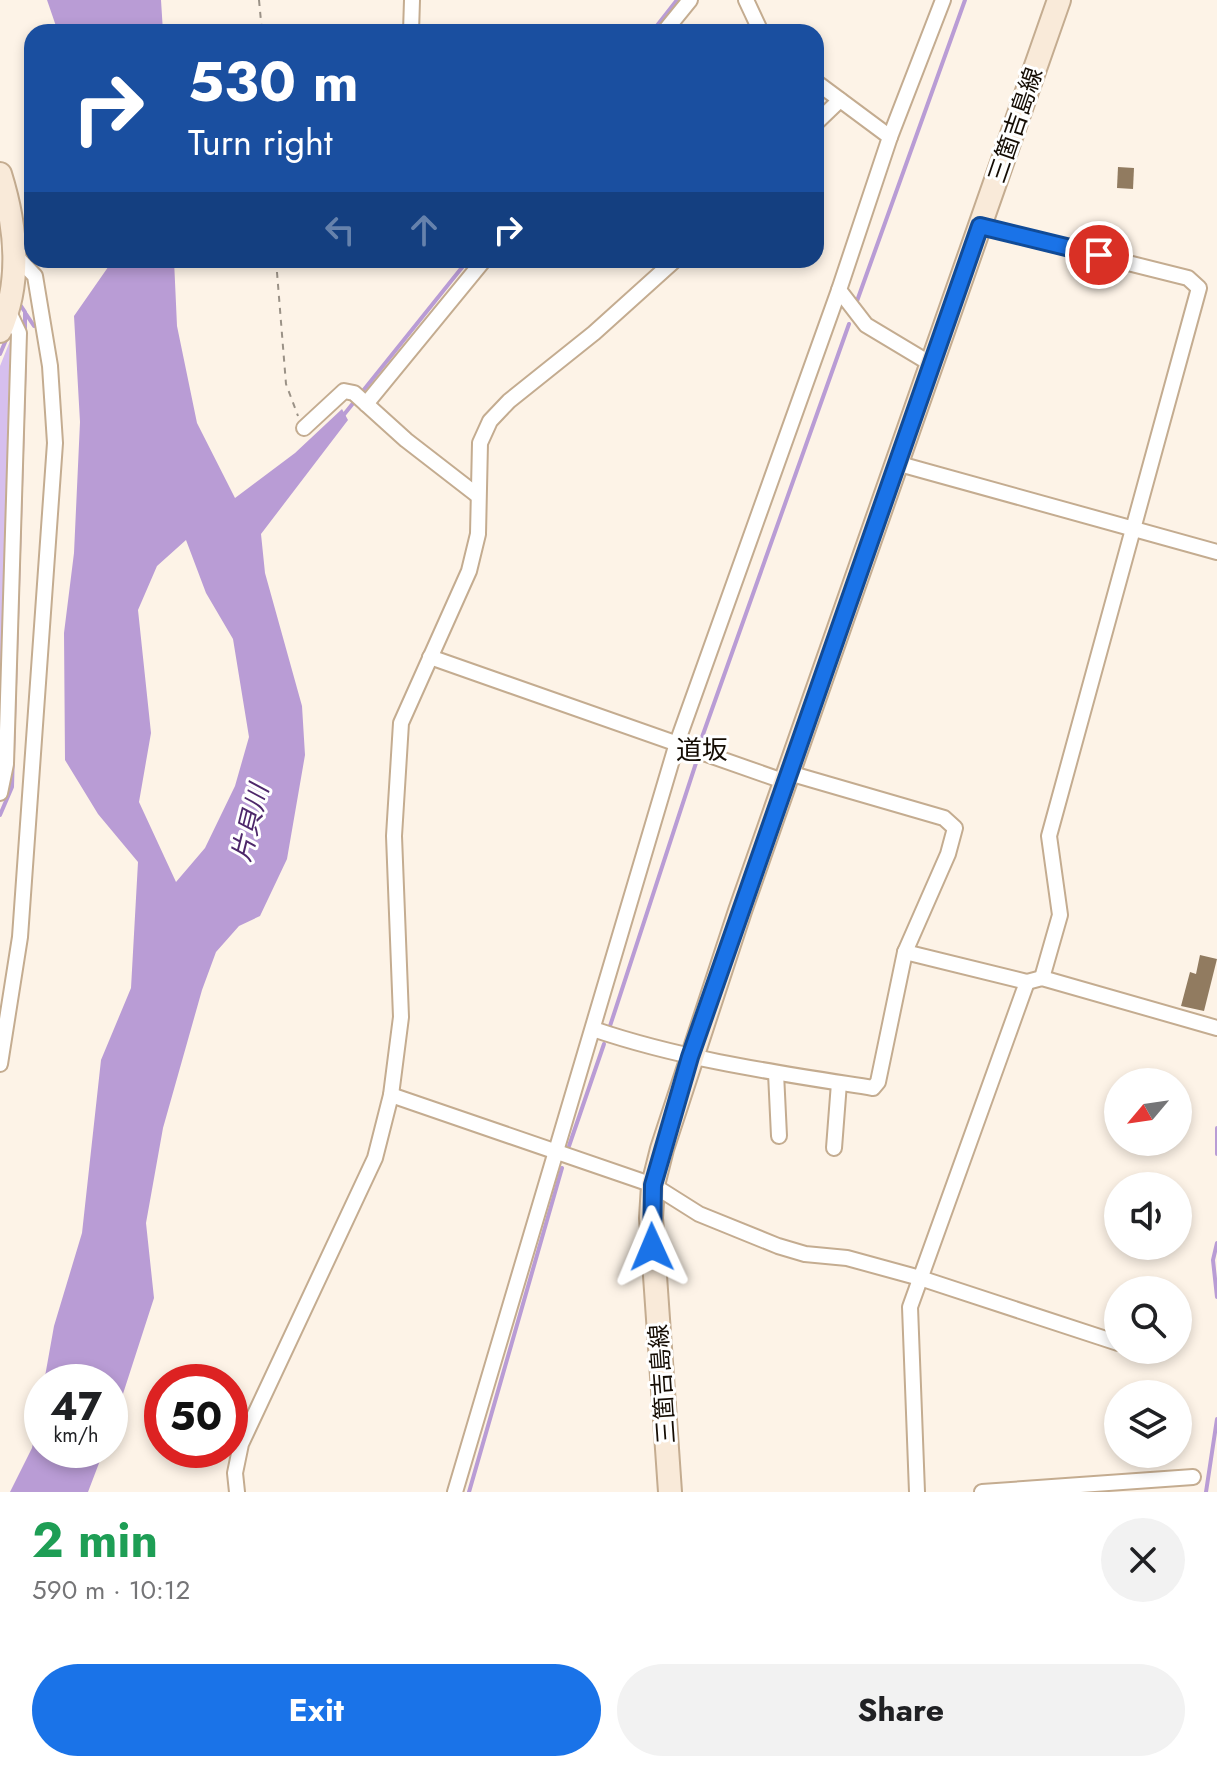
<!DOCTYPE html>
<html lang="en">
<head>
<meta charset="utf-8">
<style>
  :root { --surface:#fff; --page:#f2f2f2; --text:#202124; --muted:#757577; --accent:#1a73e8 }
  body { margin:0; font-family:Jost,"Noto Sans JP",sans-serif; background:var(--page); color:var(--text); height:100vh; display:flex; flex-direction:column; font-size:30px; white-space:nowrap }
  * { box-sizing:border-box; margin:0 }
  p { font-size:26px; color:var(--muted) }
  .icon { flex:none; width:44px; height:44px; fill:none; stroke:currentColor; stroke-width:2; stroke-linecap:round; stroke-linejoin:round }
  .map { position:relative; height:1492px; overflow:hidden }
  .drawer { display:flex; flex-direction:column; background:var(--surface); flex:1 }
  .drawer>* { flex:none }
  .banner { position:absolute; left:24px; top:24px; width:800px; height:244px; border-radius:24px; box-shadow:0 4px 12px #0003; background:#1a4fa0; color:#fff; overflow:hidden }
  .needle { width:52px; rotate:241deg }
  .tools { position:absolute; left:1104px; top:1068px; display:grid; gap:16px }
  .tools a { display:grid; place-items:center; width:88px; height:88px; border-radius:50%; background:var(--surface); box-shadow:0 4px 12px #0003; font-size:40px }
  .speed { position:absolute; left:24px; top:1364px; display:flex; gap:16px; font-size:40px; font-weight:700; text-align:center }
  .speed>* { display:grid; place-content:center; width:104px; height:104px; border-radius:50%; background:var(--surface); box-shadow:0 4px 12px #0003; line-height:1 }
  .speed small { font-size:20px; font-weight:400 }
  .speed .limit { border:12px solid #d22; background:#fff; color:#111 }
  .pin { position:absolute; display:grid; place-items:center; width:68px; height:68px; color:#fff; margin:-34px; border:4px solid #fff; border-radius:50%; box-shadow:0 2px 8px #0007 }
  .me { position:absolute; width:88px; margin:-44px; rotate:359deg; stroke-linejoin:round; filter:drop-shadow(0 0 6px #0008) }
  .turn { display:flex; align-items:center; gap:28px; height:168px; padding:0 32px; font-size:36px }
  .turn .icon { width:104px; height:104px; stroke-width:2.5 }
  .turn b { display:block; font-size:56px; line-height:68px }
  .lanes { display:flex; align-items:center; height:76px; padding:0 32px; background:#0003; justify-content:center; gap:40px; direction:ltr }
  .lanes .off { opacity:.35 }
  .round { display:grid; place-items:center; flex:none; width:84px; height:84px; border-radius:42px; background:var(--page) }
  .overview { display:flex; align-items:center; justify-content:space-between; height:136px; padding:0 32px }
  h1 { font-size:48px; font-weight:700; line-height:60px; color:#1e9e55 }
  .button { display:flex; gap:16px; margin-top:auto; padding:16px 32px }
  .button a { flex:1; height:92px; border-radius:48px; background:var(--accent); color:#fff; font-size:32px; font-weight:700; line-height:92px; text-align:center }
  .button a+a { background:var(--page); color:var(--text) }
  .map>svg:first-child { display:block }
</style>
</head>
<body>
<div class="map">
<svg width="1217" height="1492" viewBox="0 0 1217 1492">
  <rect width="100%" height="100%" fill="#fdf3e7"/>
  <polygon fill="#d6bfee" points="10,341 0,759 0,366"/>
  <g fill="#b99cd5" fill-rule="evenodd">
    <polygon points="47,0 161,0 163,32 58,32"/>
    <path d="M113,260h61l3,66 20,97 38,75 60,-45 47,-44 6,11 -87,114 4,39 37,133 3,49 -18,104 -27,57 -21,10 -23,26 -14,38 -39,138 -17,95 8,75 -44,136v-52h-66l10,-56 28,-93 19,-173 30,-72 7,-126 -40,-48 -33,-54 -1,-127 10,-80 6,-131 -6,-106zM186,540l20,53 27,46 16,98 -14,49 -30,62 -29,34 -37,-80 12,-69 -13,-123 19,-44z"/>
    <polygon points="42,1392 42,1450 104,1450 88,1492 10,1492 32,1448"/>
  </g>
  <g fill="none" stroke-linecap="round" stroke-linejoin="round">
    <g stroke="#b99cd5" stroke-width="4">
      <polyline points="652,32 677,0"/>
      <polyline points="857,301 965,0"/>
      <polyline points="21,306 25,312 25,334"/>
      <polyline points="26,314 34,326"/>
      <polyline points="0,354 6,340"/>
      <polyline points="342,417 468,260"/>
      <polyline points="701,740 849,324"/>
      <polyline points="0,815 12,787 25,355"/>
      <polyline points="610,1026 697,760"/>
      <polyline points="1217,1128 1217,1154"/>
      <polyline points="569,1146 604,1044"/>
      <polyline points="1217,1243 1213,1260 1217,1297"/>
      <polyline points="469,1492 562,1168"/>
      <polyline points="1206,1492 1217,1419"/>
    </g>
  </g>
  <g fill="#917b60">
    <polygon points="1118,167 1134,168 1133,189 1117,188"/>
    <polygon points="1200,955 1217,959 1204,1011 1181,1006 1190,972 1196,974"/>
  </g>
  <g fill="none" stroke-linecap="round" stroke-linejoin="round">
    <g stroke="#c4ac90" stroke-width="18">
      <g id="street">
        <polyline points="746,0 761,32"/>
        <polyline points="411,32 412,0"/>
        <polyline points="664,32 690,0"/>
        <polyline points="816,82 890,137 839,290 866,325 931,364"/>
        <polyline points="816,123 840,100"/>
        <polyline points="890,137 943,0"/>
        <polyline points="980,226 1188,278 1199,288 1049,836 1060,915 1042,978"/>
        <polyline points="366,404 484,260"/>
        <polyline points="304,428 344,391 354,393 406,440 477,495"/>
        <polyline points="896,463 1217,552"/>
        <polyline points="430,657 786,782"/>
        <polyline points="0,793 6,764 19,333 9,312"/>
        <polyline points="905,952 1027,982 1042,978 1217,1028"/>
        <path d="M593,1029c91,31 185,44 280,59l5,-6 27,-130 43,-98 7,-26 -11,-10 -155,-45"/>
        <polyline points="0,1064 20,937 55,443 50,366 35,276 15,255"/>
        <polyline points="776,1073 779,1136"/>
        <polyline points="391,1095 653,1185 699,1214 778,1246 805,1254 847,1258 920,1278 1118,1343"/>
        <polyline points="834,1148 839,1083"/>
        <polyline points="1143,1350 1148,1351"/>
        <polyline points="237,1492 235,1473 241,1444 375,1158 391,1095 401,1017 394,836 401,723 469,571 478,534 480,443 490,421 509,401 594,333 675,260"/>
        <polyline points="455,1492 677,743 839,290"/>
        <polyline points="917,1492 910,1307 1027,982"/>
        <polyline points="982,1492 1193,1477"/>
      </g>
    </g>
    <g stroke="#c4ac90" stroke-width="26">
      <g id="secondary">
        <path d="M0,174c16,51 22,107 0,157"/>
        <polyline points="670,1492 651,1218 653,1185 662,1149 740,911 1059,0"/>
      </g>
    </g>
    <g stroke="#9a9186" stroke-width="2" stroke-dasharray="6 6" stroke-linecap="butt">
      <polyline points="259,0 262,32"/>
      <polyline points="276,260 286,384 298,416"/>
    </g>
    <use href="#street" stroke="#fff" stroke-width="14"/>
    <use href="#secondary" stroke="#f9ead9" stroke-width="22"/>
  </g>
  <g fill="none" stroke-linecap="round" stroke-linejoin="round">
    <g stroke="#114b97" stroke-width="20">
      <polyline id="route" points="652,1247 653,1185 690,1057 980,226 1099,255"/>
    </g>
    <use href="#route" stroke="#1a73e8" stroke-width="14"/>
  </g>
  <g text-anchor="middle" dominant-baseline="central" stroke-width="6" stroke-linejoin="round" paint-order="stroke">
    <g font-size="24" fill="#150d04" stroke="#fff">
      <text transform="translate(1015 125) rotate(-71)">三箇吉島線</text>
      <text transform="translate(662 1384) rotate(-94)">三箇吉島線</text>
    </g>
    <g font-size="26" fill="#150d04" stroke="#fff">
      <text x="702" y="750">道坂</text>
    </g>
    <g font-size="26" font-style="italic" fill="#4d276a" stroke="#fff">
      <text transform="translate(250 823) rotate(-76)">片貝川</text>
    </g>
  </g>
</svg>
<div class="tools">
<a><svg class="needle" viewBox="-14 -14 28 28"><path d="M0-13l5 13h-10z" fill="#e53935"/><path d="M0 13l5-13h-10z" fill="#757577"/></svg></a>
<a><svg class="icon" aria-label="sound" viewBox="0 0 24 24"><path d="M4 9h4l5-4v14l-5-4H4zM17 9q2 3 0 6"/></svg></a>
<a><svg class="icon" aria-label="search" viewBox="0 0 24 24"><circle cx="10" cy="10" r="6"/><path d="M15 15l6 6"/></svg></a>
<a><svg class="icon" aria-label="layers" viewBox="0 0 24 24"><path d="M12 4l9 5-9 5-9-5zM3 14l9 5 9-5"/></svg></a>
</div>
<div class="speed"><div>47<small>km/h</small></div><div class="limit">50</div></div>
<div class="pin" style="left:1099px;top:255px;background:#d93025"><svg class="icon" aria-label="arrive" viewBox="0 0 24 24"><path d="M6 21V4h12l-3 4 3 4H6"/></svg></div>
<svg class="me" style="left:652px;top:1247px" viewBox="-20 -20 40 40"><path d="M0-17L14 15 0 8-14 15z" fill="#1a73e8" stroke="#fff" stroke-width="4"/></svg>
<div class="banner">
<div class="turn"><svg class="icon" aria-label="right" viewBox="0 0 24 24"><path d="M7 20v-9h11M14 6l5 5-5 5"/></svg><div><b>530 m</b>Turn right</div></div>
<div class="lanes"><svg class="icon off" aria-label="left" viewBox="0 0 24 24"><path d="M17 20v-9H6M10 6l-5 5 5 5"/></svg><svg class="icon off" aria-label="ahead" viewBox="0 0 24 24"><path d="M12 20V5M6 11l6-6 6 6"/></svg><svg class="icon" aria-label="right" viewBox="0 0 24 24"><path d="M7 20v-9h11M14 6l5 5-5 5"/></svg></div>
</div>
</div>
<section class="drawer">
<div class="overview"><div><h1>2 min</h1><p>590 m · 10:12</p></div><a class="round"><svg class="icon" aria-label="close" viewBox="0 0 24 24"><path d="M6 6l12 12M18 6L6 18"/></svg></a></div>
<div class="button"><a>Exit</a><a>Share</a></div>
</section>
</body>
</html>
